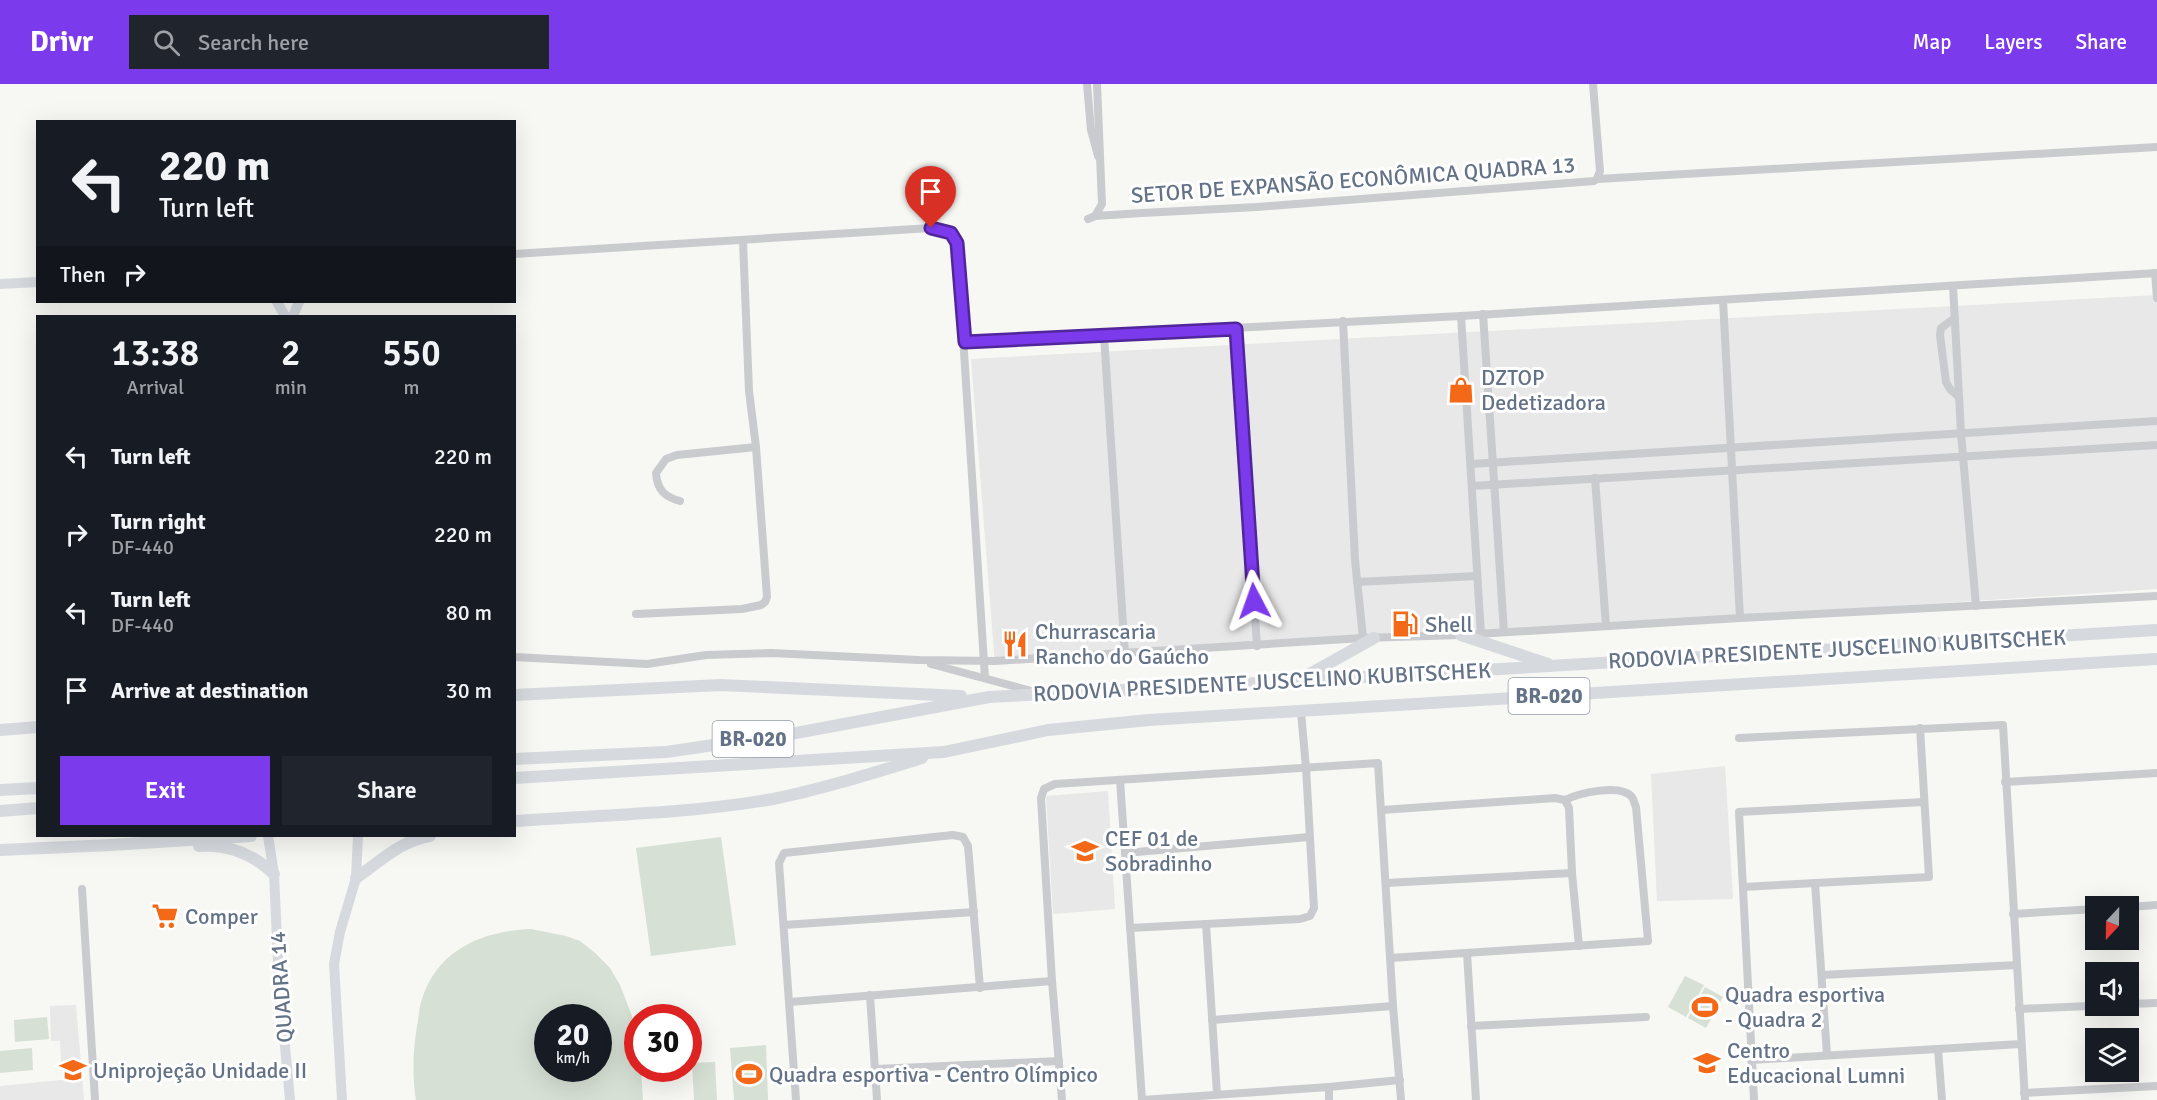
<!DOCTYPE html>
<html lang="en">
<head>
<meta charset="utf-8">
<style>
  :root { --surface:#171b24; --page:#20242c; --text:#f1f3f6; --muted:#9ea1a6; --accent:#7c3aed }
  body { margin:0; font-family:Signika,sans-serif; background:var(--page); color:var(--text); height:100vh; display:flex; flex-direction:column; font-size:22px; white-space:nowrap }
  * { box-sizing:border-box; margin:0 }
  p { font-size:20px; color:var(--muted) }
  .icon { flex:none; width:33px; height:33px; fill:none; stroke:currentColor; stroke-width:2; stroke-linecap:round; stroke-linejoin:round }
  .map { position:relative; flex:1; overflow:hidden }
  .details { position:absolute; left:36px; top:231px; width:480px; height:522px; display:flex; flex-direction:column; background:var(--surface); border-radius:0px; box-shadow:0 6px 24px #0002 }
  .details>* { flex:none }
  .hud { position:absolute; left:36px; top:36px; width:480px; height:183px; border-radius:0px; box-shadow:0 6px 24px #0002; background:#171b24; color:var(--text); overflow:hidden }
  .needle { width:39px; rotate:202deg }
  .buttons { position:absolute; left:2085px; top:812px; display:grid; gap:12px }
  .buttons a { display:grid; place-items:center; width:54px; height:54px; border-radius:0px; background:var(--surface); box-shadow:0 6px 24px #0002; font-size:30px }
  .speed { position:absolute; left:534px; top:920px; display:flex; gap:12px; font-size:30px; font-weight:700; text-align:center }
  .speed>* { display:grid; place-content:center; width:78px; height:78px; border-radius:50%; background:var(--surface); box-shadow:0 6px 24px #0002; line-height:1 }
  .speed small { font-size:15px; font-weight:400 }
  .speed .limit { border:9px solid #d22; background:#fff; color:#111 }
  .pin { position:absolute; display:grid; place-items:center; width:51px; height:51px; color:#fff; margin:-62px -26px; border-radius:50% 50% 50% 0; rotate:-45deg; box-shadow:0 0 6px #0007 }
  .pin .icon { rotate:45deg }
  .me { position:absolute; width:66px; margin:-33px; rotate:356deg; stroke-linejoin:round; filter:drop-shadow(0 0 4px #0008) }
  .turn { display:flex; align-items:center; gap:21px; height:126px; padding:0 24px; font-size:27px }
  .turn .icon { width:78px; height:78px; stroke-width:2.5 }
  .turn b { display:block; font-size:42px; line-height:51px }
  .then { display:flex; align-items:center; height:57px; padding:0 24px; background:#0003; gap:12px; font-size:22px }
  .eta { display:flex; justify-content:space-evenly; align-items:center; height:102px; text-align:center }
  .eta b { font-size:36px; font-weight:600; line-height:42px }
  .action { display:flex; gap:12px; margin-top:auto; padding:12px 24px }
  .action a { flex:1; height:69px; border-radius:0px; background:var(--accent); color:#fff; font-size:24px; font-weight:600; line-height:69px; text-align:center }
  .action a+a { background:var(--page); color:var(--text) }
  ul { padding:0; list-style:none }
  li { display:flex; align-items:center; gap:18px; height:78px; padding:0 24px }
  li div { flex:1 }
  li b { display:block; font-size:22px }
  li em { font-style:normal }
  header { display:flex; align-items:center; gap:36px; box-sizing:border-box; height:84px; padding:0 30px; background:var(--accent); color:#fff }
  header strong { font-size:28px }
  nav { display:flex; gap:33px; margin-inline-start:auto; font-size:21px }
  .search { width:420px; height:54px; background:var(--page); display:flex; align-items:center; gap:15px; box-sizing:border-box; padding:0 21px; border-radius:0px; color:var(--muted); font-size:22px }
  .map>svg:first-child { display:block }
</style>
</head>
<body>
<header>
<strong>Drivr</strong>
<div class="search"><svg class="icon" aria-label="search" viewBox="0 0 24 24"><circle cx="10" cy="10" r="6"/><path d="M15 15l6 6"/></svg>Search here</div>
<nav><a>Map</a><a>Layers</a><a>Share</a></nav>
</header>
<div class="map">
<svg width="2157" height="1016" viewBox="0 0 2157 1016">
  <rect width="100%" height="100%" fill="#f7f7f3"/>
  <g fill="#e7e8e7">
    <polygon points="2157,211 2157,505 995,581 971,275"/>
    <polygon points="1725,682 1733,815 1657,817 1651,690"/>
    <polygon points="1108,707 1115,825 1053,830 1046,712"/>
    <polygon points="76,921 84,1016 0,1016 0,1002 62,996 60,957 51,957 50,922"/>
  </g>
  <g fill="#d7e0d4" fill-rule="evenodd">
    <polygon points="721,753 736,861 651,872 636,764"/>
    <path d="M531,845l35,7 14,5 14,11 16,16 10,17 17,44 1,39h3l2,32h-227c-4,-24 -3,-50 1,-74 2,-9 2,-19 5,-27 16,-50 61,-68 109,-70zM548,933h50v51h-50z"/>
    <polygon points="1685,892 1704,901 1686,933 1668,923"/>
    <polygon points="1705,903 1723,913 1706,944 1688,934"/>
    <polygon points="47,933 49,955 15,958 14,936"/>
    <polygon points="766,961 768,1016 734,1016 730,964"/>
    <polygon points="32,964 33,986 0,989 0,967"/>
    <polygon points="715,978 717,1016 694,1016 692,979"/>
  </g>
  <g fill="none" stroke-linecap="round" stroke-linejoin="round">
    <g stroke="#c9cbcf" stroke-width="8">
      <polyline points="1087,0 1091,46 1098,72"/>
      <polyline points="1597,95 2157,63"/>
      <polyline points="1095,132 1102,120 1097,0"/>
      <polyline points="1088,135 1095,132 1142,129 1257,123 1594,97 1597,95 1600,87 1593,0"/>
      <polyline points="514,170 931,144 951,149 957,159 985,594"/>
      <polyline points="2155,189 2157,214"/>
      <polyline points="1953,202 1961,349 1976,522"/>
      <polyline points="1723,216 1740,534"/>
      <polyline points="1483,230 1504,548"/>
      <polyline points="1461,232 1481,550"/>
      <polyline points="1955,234 1941,244 1940,251 1946,298 1950,305 1959,313"/>
      <polyline points="1343,237 1355,476 1363,554"/>
      <polyline points="1236,245 1257,562"/>
      <polyline points="1104,252 1125,570"/>
      <polyline points="965,258 1461,232 2157,189"/>
      <polyline points="1471,380 2157,337"/>
      <polyline points="1595,394 1606,542"/>
      <polyline points="1472,402 2157,361"/>
      <path d="M680,417c-15,-4 -23,-11 -24,-28l10,-14 11,-4 79,-8"/>
      <polyline points="1357,498 1477,492"/>
      <polyline points="636,530 742,525 761,521 765,518 767,513 756,363 749,307 743,157"/>
      <polyline points="514,573 647,580 706,571 771,569 919,576 994,577 1363,554 1461,551 1740,534 2157,512"/>
      <polyline points="931,580 1035,608"/>
      <polyline points="1739,654 2003,641 2025,1016"/>
      <polyline points="1120,696 1142,1016"/>
      <polyline points="2005,698 2157,689"/>
      <polyline points="1565,716 1569,724 1572,789 1579,862"/>
      <polyline points="1382,726 1555,714 1565,716"/>
      <polyline points="1125,769 1309,753"/>
      <polyline points="1386,799 1572,789"/>
      <polyline points="1815,799 1827,971"/>
      <polyline points="1743,803 1929,793 1920,644"/>
      <polyline points="82,805 95,1016"/>
      <polyline points="2128,823 2157,821"/>
      <polyline points="2013,830 2096,825"/>
      <polyline points="1206,840 1217,1010"/>
      <polyline points="784,841 974,828"/>
      <polyline points="1130,844 1300,835 1310,832 1314,824 1306,684 1301,628"/>
      <polyline points="1467,869 1476,1016"/>
      <path d="M1390,874l258,-17 -12,-134c-2,-4 -2,-7 -4,-10 -11,-14 -53,-4 -67,3"/>
      <polyline points="1822,891 2017,881"/>
      <polyline points="870,911 877,1016"/>
      <polyline points="790,918 1052,897"/>
      <polyline points="2128,920 2157,919"/>
      <polyline points="2019,925 2112,921"/>
      <polyline points="1212,936 1393,922"/>
      <polyline points="1471,942 1646,933"/>
      <polyline points="1938,965 1942,1016"/>
      <polyline points="1751,976 2021,960"/>
      <polyline points="876,985 1059,977"/>
      <polyline points="1329,1003 1329,1016"/>
      <polyline points="2024,1009 2157,1002"/>
      <polyline points="796,1016 779,779 784,769 953,751 963,753 968,762 980,904"/>
      <polyline points="1062,1016 1052,897 1041,714 1044,705 1055,700 1378,679 1393,922 1401,1016"/>
      <polyline points="1142,1016 1329,1003 1400,996"/>
      <polyline points="1754,1016 1739,728 1924,718"/>
    </g>
    <g stroke="#d6dadf" stroke-width="10">
      <polyline points="0,200 38,198"/>
      <polyline points="277,218 285,232"/>
      <polyline points="293,232 299,218"/>
      <polyline points="268,752 274,790 279,898 290,1016"/>
      <polyline points="342,1016 334,880 340,848 356,794 358,752"/>
    </g>
    <g stroke="#d6dadf" stroke-width="12">
      <polyline points="1461,551 1548,580"/>
      <polyline points="1299,596 1374,554"/>
      <polyline points="514,611 721,601 961,612"/>
      <polyline points="0,646 38,643"/>
      <polyline points="514,675 666,668 796,649 989,613 1297,597 2157,546"/>
      <polyline points="514,694 944,668 1048,646 1149,636 2157,575"/>
      <polyline points="0,706 38,704"/>
      <polyline points="0,727 38,724"/>
      <path d="M514,737c86,-6 174,-7 259,-22 50,-10 100,-26 149,-41"/>
      <path d="M199,762c29,-2 54,8 75,28"/>
      <polyline points="0,766 111,761 251,752"/>
      <path d="M356,794c25,-17 44,-37 74,-42"/>
    </g>
  </g>
  <g fill="none" stroke-linecap="round" stroke-linejoin="round">
    <g stroke="#51269a" stroke-width="15">
      <polyline id="route" points="931,144 951,149 957,159 965,258 1236,245 1254,517"/>
    </g>
    <use href="#route" stroke="#7c3aed" stroke-width="10"/>
  </g>
  <defs>
    <g id="shop-bare" transform="scale(2.07)"><path d="M-5-2.5h2.3a2.7 3.5 0 0 1 5.4 0H5L5.5 6h-11ZM-1.5-2.5h3a1.5 2.3 0 0 0-3 0Z" fill="#f36917" stroke="#fff" stroke-width="2.5" paint-order="stroke"/></g>
    <g id="fuel-bare" transform="scale(2.07)"><path d="M-5.5-6h7V0h2V4h1.3V-2.5L3-4.5l.8-.8L6-3V5H2.5V1h-1V6h-7ZM-4.2-4.7v3.2H.2V-4.7Z" fill="#f36917" stroke="#fff" stroke-width="2.5" paint-order="stroke"/></g>
    <g id="restaurant-bare" transform="scale(2.07)"><path d="M-5-6h1v4h1v-4h1v4h1v-4h1v5L-1.5 .5V6h-2V.5L-5-1ZM5-6V6H3V1.5H1.5Q1.5-4 5-6Z" fill="#f36917" stroke="#fff" stroke-width="2.5" paint-order="stroke"/></g>
    <g id="school-bare" transform="scale(2.07)"><path d="M0-5L7-2L0 1L-7-2ZM-4 1L0 2.5L4 1V4Q0 6-4 4Z" fill="#f36917" stroke="#fff" stroke-width="2.5" paint-order="stroke"/></g>
    <g id="supermarket-bare" transform="scale(2.07)"><path d="M-6-5.5h2.5l.6 2H6L4.5 2H-2.5L-4.4-4H-6ZM-1.5 3.2a1.3 1.3 0 1 0 .1 0ZM3 3.2a1.3 1.3 0 1 0 .1 0Z" fill="#f36917" stroke="#fff" stroke-width="2.5" paint-order="stroke"/></g>
    <g id="stadium-bare" transform="scale(2.07)"><path d="M0-5a6.5 5 0 1 0 0 10a6.5 5 0 1 0 0-10ZM-3.5-1.8h7v3.6h-7Z" fill="#f36917" stroke="#fff" stroke-width="2.5" paint-order="stroke"/></g>
    <g id="university-bare" transform="scale(2.07)"><path d="M0-5L7-2L0 1L-7-2ZM-4 1L0 2.5L4 1V4Q0 6-4 4Z" fill="#f36917" stroke="#fff" stroke-width="2.5" paint-order="stroke"/></g>
  </defs>
  <g fill-rule="evenodd">
    <use href="#shop-bare" x="1461" y="306"/>
    <use href="#fuel-bare" x="1405" y="540"/>
    <use href="#restaurant-bare" x="1015" y="560"/>
    <use href="#school-bare" x="1085" y="767"/>
    <use href="#supermarket-bare" x="165" y="832"/>
    <use href="#stadium-bare" x="1705" y="923"/>
    <use href="#school-bare" x="1707" y="979"/>
    <use href="#university-bare" x="73" y="986"/>
    <use href="#stadium-bare" x="749" y="990"/>
  </g>
  <g text-anchor="middle" dominant-baseline="central" stroke-width="6" stroke-linejoin="round" paint-order="stroke">
    <g fill="#fff" stroke="#929cab" stroke-width="1.5">
      <rect x="1508.5" y="594" width="81" height="36" rx="4.5"/>
      <rect x="712.5" y="637" width="81" height="36" rx="4.5"/>
    </g>
    <g font-size="21" font-weight="bold" fill="#637287">
      <text x="1549" y="612">BR-020</text>
      <text x="753" y="655">BR-020</text>
    </g>
    <g font-size="22" fill="#637287" stroke="#fff">
      <text transform="translate(1353 96) rotate(-4)">SETOR DE EXPANSÃO ECONÔMICA QUADRA 13</text>
      <text transform="translate(1837 565) rotate(-3)">RODOVIA PRESIDENTE JUSCELINO KUBITSCHEK</text>
      <text transform="translate(1262 598) rotate(-3)">RODOVIA PRESIDENTE JUSCELINO KUBITSCHEK</text>
      <text transform="translate(281 903) rotate(-94)">QUADRA 14</text>
    </g>
    <g font-size="22" fill="#637287" stroke="#fff" text-anchor="start">
      <text x="1481" y="293">DZTOP<tspan x="1481" dy="25">Dedetizadora</tspan></text>
      <text x="1425" y="540">Shell</text>
      <text x="1035" y="547">Churrascaria<tspan x="1035" dy="25">Rancho do Gaúcho</tspan></text>
      <text x="1105" y="754">CEF 01 de<tspan x="1105" dy="25">Sobradinho</tspan></text>
      <text x="185" y="832">Comper</text>
      <text x="1725" y="910">Quadra esportiva<tspan x="1725" dy="25">- Quadra 2</tspan></text>
      <text x="1727" y="966">Centro<tspan x="1727" dy="25">Educacional Lumni</tspan></text>
      <text x="93" y="986">Uniprojeção Unidade II</text>
      <text x="769" y="990">Quadra esportiva - Centro Olímpico</text>
    </g>
  </g>
</svg>
<div class="buttons">
<a><svg class="needle" viewBox="-14 -14 28 28"><path d="M0-13l5 13h-10z" fill="#e53935"/><path d="M0 13l5-13h-10z" fill="#9ea1a6"/></svg></a>
<a><svg class="icon" aria-label="sound" viewBox="0 0 24 24"><path d="M4 9h4l5-4v14l-5-4H4zM17 9q2 3 0 6"/></svg></a>
<a><svg class="icon" aria-label="layers" viewBox="0 0 24 24"><path d="M12 4l9 5-9 5-9-5zM3 14l9 5 9-5"/></svg></a>
</div>
<div class="speed"><div>20<small>km/h</small></div><div class="limit">30</div></div>
<div class="pin" style="left:931px;top:144px;background:#d93025"><svg class="icon" aria-label="arrive" viewBox="0 0 24 24"><path d="M6 21V4h12l-3 4 3 4H6"/></svg></div>
<svg class="me" style="left:1254px;top:517px" viewBox="-20 -20 40 40"><path d="M0-17L14 15 0 8-14 15z" fill="#7c3aed" stroke="#fff" stroke-width="4"/></svg>
<div class="hud">
<div class="turn"><svg class="icon" aria-label="left" viewBox="0 0 24 24"><path d="M17 20v-9H6M10 6l-5 5 5 5"/></svg><div><b>220 m</b>Turn left</div></div>
<div class="then">Then<svg class="icon" aria-label="right" viewBox="0 0 24 24"><path d="M7 20v-9h11M14 6l5 5-5 5"/></svg></div>
</div>
<section class="details">
<div class="eta">
<div><b>13:38</b><p>Arrival</p></div>
<div><b>2</b><p>min</p></div>
<div><b>550</b><p>m</p></div>
</div>
<ul>
<li><svg class="icon" aria-label="left" viewBox="0 0 24 24"><path d="M17 20v-9H6M10 6l-5 5 5 5"/></svg><div><b>Turn left</b></div><em>220 m</em></li>
<li><svg class="icon" aria-label="right" viewBox="0 0 24 24"><path d="M7 20v-9h11M14 6l5 5-5 5"/></svg><div><b>Turn right</b><p>DF-440</p></div><em>220 m</em></li>
<li><svg class="icon" aria-label="left" viewBox="0 0 24 24"><path d="M17 20v-9H6M10 6l-5 5 5 5"/></svg><div><b>Turn left</b><p>DF-440</p></div><em>80 m</em></li>
<li><svg class="icon" aria-label="arrive" viewBox="0 0 24 24"><path d="M6 21V4h12l-3 4 3 4H6"/></svg><div><b>Arrive at destination</b></div><em>30 m</em></li>
</ul>
<div class="action"><a>Exit</a><a>Share</a></div>
</section>
</div>
</body>
</html>
